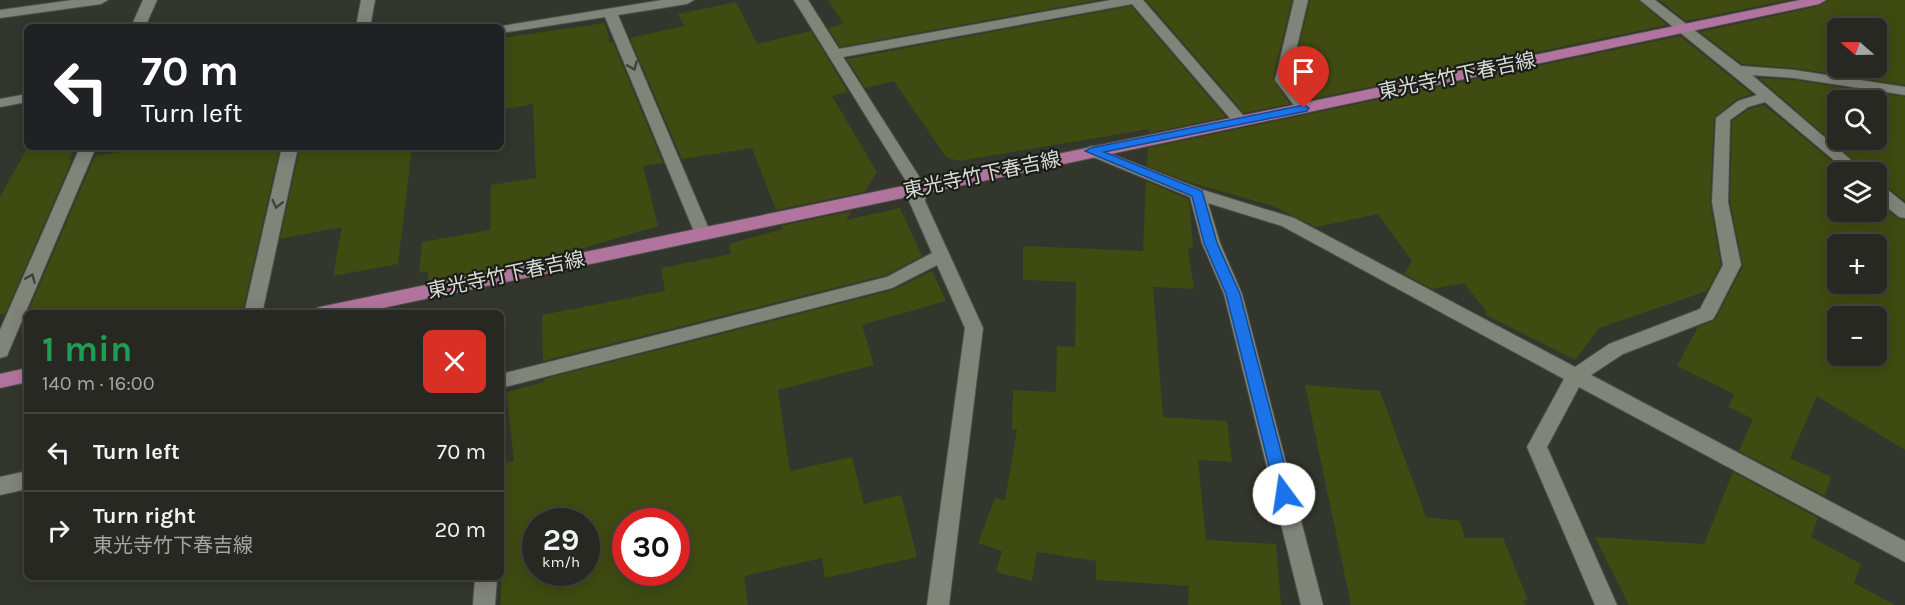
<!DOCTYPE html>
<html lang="en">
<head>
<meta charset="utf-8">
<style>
  :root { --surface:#262821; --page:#2e302a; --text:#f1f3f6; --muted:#a4a6a5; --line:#42443f }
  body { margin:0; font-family:Karla,"Noto Sans JP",sans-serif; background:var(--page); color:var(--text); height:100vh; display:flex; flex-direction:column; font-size:22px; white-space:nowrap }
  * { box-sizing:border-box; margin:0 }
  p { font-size:20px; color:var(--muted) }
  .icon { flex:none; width:33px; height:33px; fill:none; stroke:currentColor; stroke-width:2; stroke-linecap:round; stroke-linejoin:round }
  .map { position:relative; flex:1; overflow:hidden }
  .drawer { position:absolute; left:24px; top:310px; width:480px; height:270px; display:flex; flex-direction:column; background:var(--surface); border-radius:9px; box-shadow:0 3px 15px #0003,0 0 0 2px var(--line) }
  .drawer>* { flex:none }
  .guide { position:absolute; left:24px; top:24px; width:480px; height:126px; border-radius:9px; box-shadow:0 3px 15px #0003,0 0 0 2px var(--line); background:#202124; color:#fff; overflow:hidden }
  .needle { width:39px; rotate:290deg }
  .controls { position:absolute; left:1827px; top:18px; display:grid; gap:12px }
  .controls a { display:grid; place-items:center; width:60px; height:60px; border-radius:9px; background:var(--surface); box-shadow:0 3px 15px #0003,0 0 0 2px var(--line); font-size:30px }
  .speed { position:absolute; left:522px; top:508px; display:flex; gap:12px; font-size:30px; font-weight:700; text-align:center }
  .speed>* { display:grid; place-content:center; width:78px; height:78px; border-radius:50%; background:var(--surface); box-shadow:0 3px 15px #0003,0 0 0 2px var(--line); line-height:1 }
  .speed small { font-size:15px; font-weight:400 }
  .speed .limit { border:9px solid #d22; background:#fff; color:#111 }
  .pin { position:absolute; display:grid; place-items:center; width:51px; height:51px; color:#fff; margin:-62px -26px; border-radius:50% 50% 50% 0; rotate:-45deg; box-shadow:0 0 6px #0007 }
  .pin .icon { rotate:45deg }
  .me { position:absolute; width:66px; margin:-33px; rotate:346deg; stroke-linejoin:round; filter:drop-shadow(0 0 4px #0008) }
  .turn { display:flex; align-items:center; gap:21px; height:126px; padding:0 18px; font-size:27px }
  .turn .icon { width:78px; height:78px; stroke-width:2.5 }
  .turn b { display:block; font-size:42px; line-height:51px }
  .round { display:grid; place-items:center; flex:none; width:63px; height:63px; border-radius:9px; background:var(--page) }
  .overview { display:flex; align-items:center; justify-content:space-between; height:102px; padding:0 18px }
  h1 { font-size:36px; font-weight:700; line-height:45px; color:#1e9e55 }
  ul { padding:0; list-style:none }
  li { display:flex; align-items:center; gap:18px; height:78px; padding:0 18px; border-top:2px solid var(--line) }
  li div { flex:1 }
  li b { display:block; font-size:22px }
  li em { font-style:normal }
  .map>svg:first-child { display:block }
</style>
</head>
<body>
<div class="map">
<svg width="1905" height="605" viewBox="0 0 1905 605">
  <rect width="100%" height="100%" fill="#33362c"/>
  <g fill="#3f4b11" fill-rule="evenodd">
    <polygon points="828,0 1098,0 840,47 828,28 844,24"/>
    <polygon points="1146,0 1292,0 1273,79 1290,104 1244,113"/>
    <polygon points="1310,0 1638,0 1667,25 1307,100 1291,79"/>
    <polygon points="1659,0 1789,0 1686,21"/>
    <path d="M1828,0h77v85l-111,-17 -52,-4 -42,-32 119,-26zM1838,28h38v40h-38z"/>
    <polygon points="736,2 757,44 811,31 848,92 832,96 877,172 864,192 776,210 752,148 682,159 630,38 684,26 678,14"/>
    <polygon points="1131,6 1226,117 1149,133 1149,129 959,161 946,157 894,81 865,88 847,59"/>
    <polygon points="605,23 610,43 613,42 663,163 643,166 658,226 564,254 428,282 428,271 419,273 422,242 490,230 491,185 536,178 533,104 501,110 501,38"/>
    <polygon points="1680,36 1752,94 1737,99 1714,118 1710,202 1721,265 1707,291 1599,328 1575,360 1486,315 1486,311 1464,283 1432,289 1404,274 1412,261 1378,214 1316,227 1273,206 1189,182 1147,166 1148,148"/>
    <path d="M1759,78l35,2 111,17v104l-22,-18 -7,-1v-10h-9zM1838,100h38v40h-38z"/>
    <path d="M1764,105l81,67h-7v40h38v-11l22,18 7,1v230l-88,-54 -27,62 41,19 -6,19 -86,-45 14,-32 -25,-12 6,-13 -57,-28 21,-39 17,-7 28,-54 -13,-64 2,-81 17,-12zM1838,244h38v40h-38zM1838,316h38v40h-38z"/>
    <polygon points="28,147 75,147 69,160 72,160 5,314 0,314 0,197"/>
    <polygon points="150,147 280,147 242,314 27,314 95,156"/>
    <polygon points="300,147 412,147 398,264 333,276 342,227 280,239"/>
    <polygon points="1146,181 1188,199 1190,207 1193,248 1188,247 1194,289 1153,287 1163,417 1227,421 1232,462 1198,460 1206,540 1276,544 1281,605 1188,605 1189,586 1096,580 1096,561 1037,552 1032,581 996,572 1002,551 978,543 995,498 1005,500 1017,429 1012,429 1013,390 1056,392 1057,346 1075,347 1076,282 1023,280 1023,246 1143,251"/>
    <polygon points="900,208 922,256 886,275 543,361 542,315 665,291 661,268 731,254 729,244 783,229 781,226 852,211 846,220"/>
    <path d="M932,271l14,30 -84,24 12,40 -96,25 12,81 62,-14 12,47 37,-9 16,62 -92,21 -3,-20 -78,18 4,29h-247v-142l13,-2 -8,-69 38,-10v-3l349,-89zM536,522h50v51h-50zM626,522h50v51h-50z"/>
    <polygon points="1305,385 1380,391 1426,517 1460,521 1465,538 1503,538 1528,600 1523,600 1526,605 1351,605"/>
    <polygon points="1733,472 1818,518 1811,537 1861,564 1854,583 1895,605 1629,605 1595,537 1704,544"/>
  </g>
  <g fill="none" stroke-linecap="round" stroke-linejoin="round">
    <g stroke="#50524a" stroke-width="2">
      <g id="minor">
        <polygon points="73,0 108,0 101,4 0,18 0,10"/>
        <polygon points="143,0 157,0 145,27 131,27"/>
        <polygon points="361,0 375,0 370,27 356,27"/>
        <polygon points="662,0 694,0 687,4 618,15 711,234 709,238 697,238 695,234 605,17 501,33 501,27 496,27"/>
        <polygon points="794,0 808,0 839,49 1111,0 1143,0 1248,121 1240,126 1235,124 1132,4 843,57 927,189 925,201 983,328 949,605 927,605 965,328 937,265 892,288 501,388 501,374 887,277 932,253 909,201 911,189"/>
        <polygon points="1294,0 1308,0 1289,80 1311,109 1304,113 1299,112 1275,80"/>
        <polygon points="1640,0 1655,0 1741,66 1794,70 1905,87 1905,95 1794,78 1752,75 1865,172 1848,172 1765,102 1748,107 1730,120 1728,202 1741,265 1716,314 1713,319 1623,354 1591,375 1905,541 1905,562 1579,387 1547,447 1617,605 1595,605 1527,447 1564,379 1282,226 1208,203 1220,243 1242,294 1323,605 1301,605 1224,294 1202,243 1190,197 1086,154 1083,151 1091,146 1096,148 1203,190 1294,218 1575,367 1609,344 1700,309 1723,265 1712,202 1716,118 1738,101 1757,95"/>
        <polygon points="27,94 27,102 0,107 0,99"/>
        <polygon points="80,147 96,147 9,351 7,356 0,358 0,330"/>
        <polygon points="282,147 298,147 262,314 244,314"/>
        <polygon points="1876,184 1882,185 1905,204 1905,218 1899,217 1876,198"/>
        <polygon points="27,471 27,489 0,495 0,477"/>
        <polygon points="475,578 497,578 495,605 473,605"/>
      </g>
    </g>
    <g stroke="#50524a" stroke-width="2">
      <g id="major">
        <polygon points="1800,0 1826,0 1819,4 354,314 311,314 314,309 320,307"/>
        <polygon points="27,368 27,382 0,388 0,374"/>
      </g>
    </g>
    <use href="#minor" fill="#818479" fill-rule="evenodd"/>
    <use href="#major" fill="#b1749e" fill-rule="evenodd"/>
  </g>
  <defs><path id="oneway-chevron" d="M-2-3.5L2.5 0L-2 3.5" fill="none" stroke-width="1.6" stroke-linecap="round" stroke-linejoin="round" transform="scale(1.5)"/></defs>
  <g stroke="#3f413a">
    <use href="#oneway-chevron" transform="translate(633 66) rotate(67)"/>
    <use href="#oneway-chevron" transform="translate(277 204) rotate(103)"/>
    <use href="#oneway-chevron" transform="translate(31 278) rotate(-67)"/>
  </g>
  <polygon fill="#1a73e8" stroke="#114b97" stroke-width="1.5" points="1304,105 1309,108 1307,111 1104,152 1202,191 1203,194 1217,243 1240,294 1292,494 1290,499 1284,501 1278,499 1276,494 1226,294 1204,243 1192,196 1085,151 1091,148"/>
  <g text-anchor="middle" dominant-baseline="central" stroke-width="4.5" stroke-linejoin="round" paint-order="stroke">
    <g font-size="20" fill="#d8dad4" stroke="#1b1d18">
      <text transform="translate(1457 76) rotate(-12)">東光寺竹下春吉線</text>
      <text transform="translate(982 175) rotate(-12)">東光寺竹下春吉線</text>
      <text transform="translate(506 275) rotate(-12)">東光寺竹下春吉線</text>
    </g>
  </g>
</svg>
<div class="controls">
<a><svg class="needle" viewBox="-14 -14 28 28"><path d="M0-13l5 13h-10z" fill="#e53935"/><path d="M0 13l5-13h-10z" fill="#a4a6a5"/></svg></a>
<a><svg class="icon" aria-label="search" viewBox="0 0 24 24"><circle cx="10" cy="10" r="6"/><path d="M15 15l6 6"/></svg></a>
<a><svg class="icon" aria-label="layers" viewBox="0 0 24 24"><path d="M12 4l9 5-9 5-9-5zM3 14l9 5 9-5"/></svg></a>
<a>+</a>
<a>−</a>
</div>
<div class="speed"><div>29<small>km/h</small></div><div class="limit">30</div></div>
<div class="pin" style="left:1304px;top:108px;background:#d93025"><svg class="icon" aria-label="arrive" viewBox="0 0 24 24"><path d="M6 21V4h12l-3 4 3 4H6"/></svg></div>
<svg class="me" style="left:1284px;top:494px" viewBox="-20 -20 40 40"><circle r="19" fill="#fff"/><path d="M0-13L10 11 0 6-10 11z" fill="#1a73e8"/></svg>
<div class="guide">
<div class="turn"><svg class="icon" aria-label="left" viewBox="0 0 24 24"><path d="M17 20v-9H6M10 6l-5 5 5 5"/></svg><div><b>70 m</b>Turn left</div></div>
</div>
<section class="drawer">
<div class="overview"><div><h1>1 min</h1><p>140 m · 16:00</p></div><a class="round" style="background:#d93025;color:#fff"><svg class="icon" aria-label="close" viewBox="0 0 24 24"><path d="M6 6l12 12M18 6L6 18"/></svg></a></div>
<ul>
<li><svg class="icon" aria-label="left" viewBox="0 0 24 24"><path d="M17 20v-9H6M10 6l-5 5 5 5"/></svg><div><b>Turn left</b></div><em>70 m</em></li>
<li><svg class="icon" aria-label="right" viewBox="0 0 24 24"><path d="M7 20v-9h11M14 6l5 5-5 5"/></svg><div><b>Turn right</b><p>東光寺竹下春吉線</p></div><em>20 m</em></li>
</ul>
</section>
</div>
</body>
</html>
